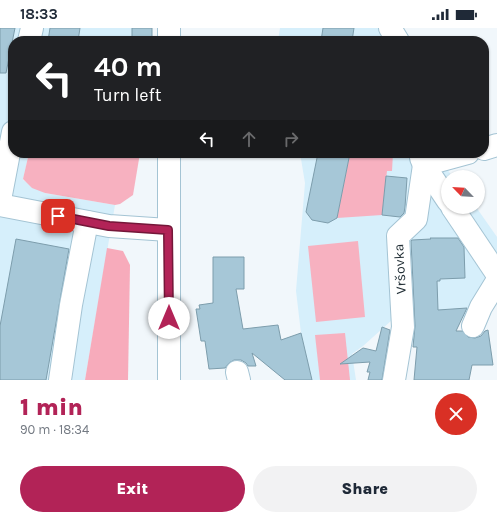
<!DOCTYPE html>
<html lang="en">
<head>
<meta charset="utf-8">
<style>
  :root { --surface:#fff; --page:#f2f2f3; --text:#1f2937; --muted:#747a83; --accent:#b22357 }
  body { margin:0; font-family:Karla,sans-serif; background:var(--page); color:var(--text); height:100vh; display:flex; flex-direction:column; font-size:15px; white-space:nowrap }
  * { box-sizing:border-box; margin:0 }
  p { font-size:13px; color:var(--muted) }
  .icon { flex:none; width:22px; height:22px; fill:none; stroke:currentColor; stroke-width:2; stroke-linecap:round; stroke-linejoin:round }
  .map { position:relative; height:352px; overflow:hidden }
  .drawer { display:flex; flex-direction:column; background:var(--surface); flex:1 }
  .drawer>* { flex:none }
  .hud { position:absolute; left:8px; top:8px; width:481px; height:122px; border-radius:16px; box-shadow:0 1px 3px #0004; background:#202124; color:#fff; overflow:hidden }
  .needle { width:26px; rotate:295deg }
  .controls { position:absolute; left:441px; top:142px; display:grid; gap:8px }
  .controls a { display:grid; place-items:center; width:44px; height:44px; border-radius:50%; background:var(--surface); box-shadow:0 1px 3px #0004; font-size:20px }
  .pin { position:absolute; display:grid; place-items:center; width:34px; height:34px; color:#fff; margin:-17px; border-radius:8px; box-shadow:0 2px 6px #0006 }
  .me { position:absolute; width:44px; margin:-22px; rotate:0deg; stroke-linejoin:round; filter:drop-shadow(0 0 3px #0008) }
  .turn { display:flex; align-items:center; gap:14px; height:84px; padding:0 20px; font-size:18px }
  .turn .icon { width:52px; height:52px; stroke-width:2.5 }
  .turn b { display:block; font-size:28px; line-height:34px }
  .lanes { display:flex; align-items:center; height:38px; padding:0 20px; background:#0003; justify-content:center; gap:20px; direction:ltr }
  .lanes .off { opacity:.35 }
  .round { display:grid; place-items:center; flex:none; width:42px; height:42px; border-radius:21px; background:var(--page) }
  .headline { display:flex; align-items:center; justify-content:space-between; height:68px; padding:0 20px }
  h1 { font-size:24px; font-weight:800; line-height:30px; color:var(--accent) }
  .action { display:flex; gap:8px; margin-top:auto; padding:8px 20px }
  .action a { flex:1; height:46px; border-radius:24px; background:var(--accent); color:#fff; font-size:16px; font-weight:800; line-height:46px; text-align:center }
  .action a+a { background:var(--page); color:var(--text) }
  .status { display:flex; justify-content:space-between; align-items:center; height:28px; padding:0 20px; background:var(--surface); direction:ltr }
  .status svg { height:11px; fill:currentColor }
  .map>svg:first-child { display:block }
</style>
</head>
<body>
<div class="status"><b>18:33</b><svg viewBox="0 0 49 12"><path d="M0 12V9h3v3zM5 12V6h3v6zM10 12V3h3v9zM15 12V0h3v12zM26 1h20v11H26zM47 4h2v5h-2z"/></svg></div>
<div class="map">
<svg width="497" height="352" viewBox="0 0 497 352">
  <rect width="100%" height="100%" fill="#f1f7fb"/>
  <g fill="#d6effb">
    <polygon points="0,0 151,0 151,13 13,13 13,125 29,125 23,152 45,165 115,177 85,352 0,352"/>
    <polygon points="280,0 385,0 390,13 278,13"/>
    <polygon points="300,125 434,125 453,149 448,149 448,179 476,179 497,209 497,246 489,249 465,289 450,291 417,324 417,319 413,319 410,291 392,292 363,318 352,326 356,352 312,352 301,305 296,263 305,155"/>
  </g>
  <g fill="#f7b1c0">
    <polygon points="29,125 140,125 133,167 120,176 115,177 45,165 32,160 23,151"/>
    <polygon points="350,125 393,125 392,143 387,143 382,187 337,190"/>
    <polygon points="358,213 365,289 316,294 308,218"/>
    <polygon points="345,305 350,352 320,352 315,307"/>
  </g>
  <polygon fill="#f7abbb" points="107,220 123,223 130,237 128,352 85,352"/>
  <g fill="#a6c7d7" stroke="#7d9dac">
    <polygon points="0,0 15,0 6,45 0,45"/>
    <polygon points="50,0 80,0 78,13 48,13"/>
    <rect x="132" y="0" width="20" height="13"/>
    <polygon points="323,0 354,0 352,13 321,13"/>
    <polygon points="318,125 350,125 337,190 328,195 312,192 306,184"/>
    <polygon points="386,148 407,150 405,179 404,185 400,189 382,187"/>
    <polygon points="430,210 458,210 464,219 465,250 440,251 440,253 437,253 438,282 467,280 456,303 462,303 468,309 475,310 481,308 485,303 488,302 493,337 472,337 469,352 414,352 417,319 413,319 415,298 411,213 412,212 431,211"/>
    <polygon points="16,211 69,221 46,352 0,352 0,298"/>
    <polygon points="213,229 244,229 244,261 236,261 243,301 278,297 281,312 301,305 312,352 285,352 252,325 256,338 248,338 246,335 241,332 234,332 229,335 225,340 209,341 205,313 201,313 196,281 200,281 199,277 213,275"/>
    <polygon points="382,299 390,302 382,352 368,352 370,344 367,344 370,334 340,336 363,320 376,323"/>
  </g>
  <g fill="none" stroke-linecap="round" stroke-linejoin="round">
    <g stroke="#a4c4d4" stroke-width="24">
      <g id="minor">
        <polyline points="390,0 398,13"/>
        <polyline points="29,13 32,0"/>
        <polyline points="484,121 497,117"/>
        <polyline points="421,130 424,137 448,173"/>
        <polyline points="424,137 468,125"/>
        <polyline points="0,172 13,104"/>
        <polyline points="0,177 109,198 168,202"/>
        <polyline points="452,179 497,246"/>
        <polyline points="473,298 481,279 497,253"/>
        <polyline points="237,344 239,352"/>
        <polyline points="60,352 71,277 87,194"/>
        <polyline points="394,352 403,299 398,208 416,191 424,137"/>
      </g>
    </g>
    <g stroke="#a4c4d4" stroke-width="24">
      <g id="major">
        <polyline points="169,0 169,13"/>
        <polyline points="169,125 169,352"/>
      </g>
    </g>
    <use href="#minor" stroke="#fff" stroke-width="22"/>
    <use href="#major" stroke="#fff" stroke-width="22"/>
  </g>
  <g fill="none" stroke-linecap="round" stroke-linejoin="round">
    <g stroke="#741739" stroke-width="10">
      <polyline id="route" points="58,188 109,198 168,202 169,290"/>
    </g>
    <use href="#route" stroke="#b22357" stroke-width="7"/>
  </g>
  <g text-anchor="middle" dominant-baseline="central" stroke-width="3.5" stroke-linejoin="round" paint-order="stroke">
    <g font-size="14" fill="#233037" stroke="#fff">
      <text transform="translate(400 241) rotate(-93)">Vršovka</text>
    </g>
  </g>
</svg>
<div class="controls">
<a><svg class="needle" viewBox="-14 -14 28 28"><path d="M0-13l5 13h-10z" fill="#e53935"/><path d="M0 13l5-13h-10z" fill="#747a83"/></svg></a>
</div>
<div class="pin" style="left:58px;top:188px;background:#d93025"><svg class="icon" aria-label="arrive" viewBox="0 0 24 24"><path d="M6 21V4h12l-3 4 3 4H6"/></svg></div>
<svg class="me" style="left:169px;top:290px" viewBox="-20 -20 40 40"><circle r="19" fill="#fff"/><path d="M0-13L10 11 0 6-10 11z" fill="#b22357"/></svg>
<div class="hud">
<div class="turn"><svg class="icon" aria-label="left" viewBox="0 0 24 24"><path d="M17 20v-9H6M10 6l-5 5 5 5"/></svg><div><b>40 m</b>Turn left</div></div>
<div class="lanes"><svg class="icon" aria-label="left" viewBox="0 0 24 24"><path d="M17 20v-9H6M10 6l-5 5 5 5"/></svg><svg class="icon off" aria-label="ahead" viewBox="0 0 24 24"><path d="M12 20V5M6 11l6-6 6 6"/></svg><svg class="icon off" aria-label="right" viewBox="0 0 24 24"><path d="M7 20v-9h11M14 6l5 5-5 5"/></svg></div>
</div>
</div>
<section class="drawer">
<div class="headline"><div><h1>1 min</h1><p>90 m · 18:34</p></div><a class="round" style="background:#d93025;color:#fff"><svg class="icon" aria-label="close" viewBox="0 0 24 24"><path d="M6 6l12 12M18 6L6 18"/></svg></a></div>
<div class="action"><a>Exit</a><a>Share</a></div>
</section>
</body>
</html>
